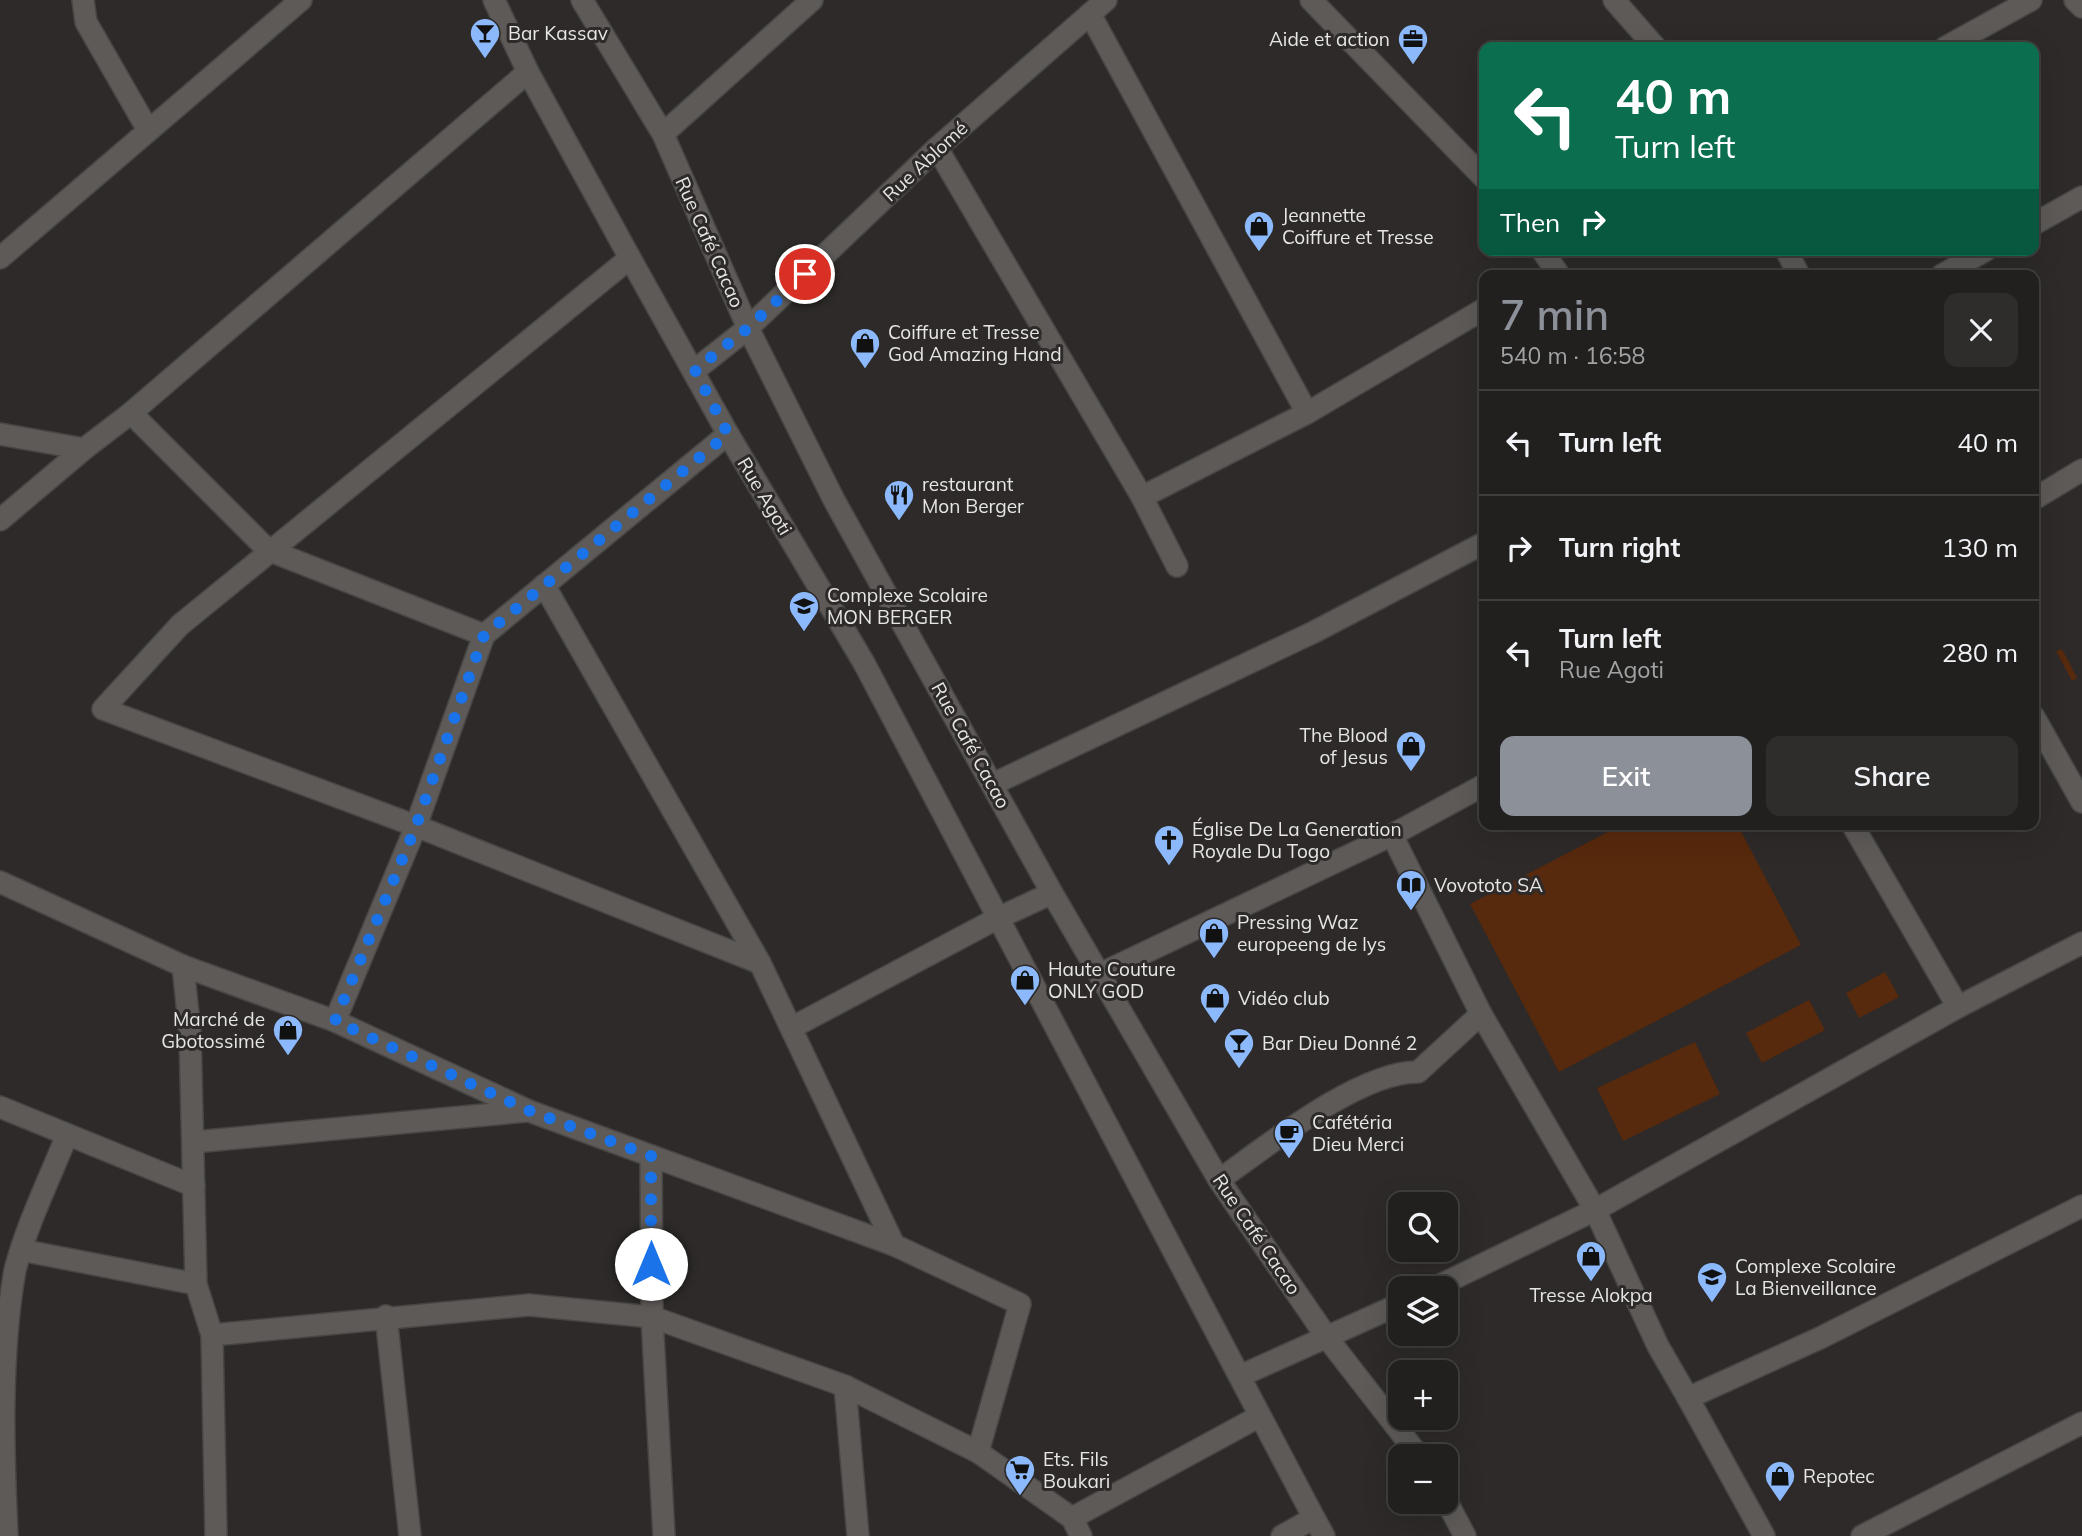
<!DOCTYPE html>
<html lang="en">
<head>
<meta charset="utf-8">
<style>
  :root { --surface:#22201f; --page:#2e2d2c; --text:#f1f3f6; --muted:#a2a3a4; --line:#3f3e3d; --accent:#8c9099 }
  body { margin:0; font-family:Mulish,sans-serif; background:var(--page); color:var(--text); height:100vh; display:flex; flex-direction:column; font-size:26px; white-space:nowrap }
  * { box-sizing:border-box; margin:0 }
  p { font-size:23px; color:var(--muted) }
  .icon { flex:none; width:38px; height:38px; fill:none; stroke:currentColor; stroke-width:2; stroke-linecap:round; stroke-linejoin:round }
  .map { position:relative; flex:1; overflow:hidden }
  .sheet { position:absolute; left:1479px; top:270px; width:560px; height:560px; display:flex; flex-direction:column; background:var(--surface); border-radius:14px; box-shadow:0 7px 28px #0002,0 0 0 2px var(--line) }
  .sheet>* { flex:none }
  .hud { position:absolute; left:1479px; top:42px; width:560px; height:214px; border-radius:14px; box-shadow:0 7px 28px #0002,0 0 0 2px var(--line); background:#0b6e4f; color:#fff; overflow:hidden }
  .tools { position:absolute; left:1388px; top:1192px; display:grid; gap:14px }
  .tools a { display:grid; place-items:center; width:70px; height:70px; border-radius:14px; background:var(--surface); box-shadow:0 7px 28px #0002,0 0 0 2px var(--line); font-size:35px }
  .pin { position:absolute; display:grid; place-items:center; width:60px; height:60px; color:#fff; margin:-30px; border:4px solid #fff; border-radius:50%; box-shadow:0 2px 7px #0007 }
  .me { position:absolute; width:77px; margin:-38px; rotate:0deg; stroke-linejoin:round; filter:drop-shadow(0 0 5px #0008) }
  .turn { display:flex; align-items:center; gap:24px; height:147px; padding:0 21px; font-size:32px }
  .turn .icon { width:91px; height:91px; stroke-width:2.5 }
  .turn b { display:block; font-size:49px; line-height:60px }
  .then { display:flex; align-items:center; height:66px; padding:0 21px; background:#0003; gap:14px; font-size:26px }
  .round { display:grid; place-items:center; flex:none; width:74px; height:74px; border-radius:14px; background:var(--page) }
  .headline { display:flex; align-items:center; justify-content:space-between; height:119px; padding:0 21px }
  h1 { font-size:42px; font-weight:600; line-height:52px; color:var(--accent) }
  .action { display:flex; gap:14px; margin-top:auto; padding:14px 21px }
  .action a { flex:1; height:80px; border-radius:14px; background:var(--accent); color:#fff; font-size:28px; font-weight:600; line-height:80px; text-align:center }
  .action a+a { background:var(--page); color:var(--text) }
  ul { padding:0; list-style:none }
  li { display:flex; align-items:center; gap:21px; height:105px; padding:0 21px; border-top:2px solid var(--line) }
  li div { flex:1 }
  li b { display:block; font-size:26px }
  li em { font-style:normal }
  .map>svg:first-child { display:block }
</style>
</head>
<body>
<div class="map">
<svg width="2082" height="1536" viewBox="0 0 2082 1536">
  <rect width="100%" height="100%" fill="#2d2a29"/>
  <g fill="#57290d">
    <polygon points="2062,649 2077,678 2072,681 2056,651"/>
    <polygon points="1623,824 1737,824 1801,945 1559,1072 1470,904"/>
    <polygon points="1885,972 1899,997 1859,1018 1846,993"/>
    <polygon points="1809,1000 1825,1030 1762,1063 1746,1033"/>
    <polygon points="1695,1042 1720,1094 1623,1141 1597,1088"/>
  </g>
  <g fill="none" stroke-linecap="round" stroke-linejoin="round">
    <g stroke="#474644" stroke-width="24">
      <g id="minor">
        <polyline points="83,0 86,22 148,130"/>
        <polyline points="494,0 528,72 630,258 728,434 864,663 1314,1518"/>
        <polyline points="582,0 663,134 748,328 834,500 1052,893 1219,1180 1328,1339 1419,1456"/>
        <polyline points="1311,0 1484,178"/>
        <polyline points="1614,0 1655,47"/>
        <polyline points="2075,0 2082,7"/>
        <polyline points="1090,14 1307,413"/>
        <polyline points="1946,47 2031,0"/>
        <polyline points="663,134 812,0"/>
        <polyline points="937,148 1142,497 1177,566"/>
        <polyline points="2034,224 2082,197"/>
        <polyline points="1542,250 1559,275"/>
        <polyline points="1786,250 1799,275"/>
        <polyline points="0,258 301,0"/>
        <polyline points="630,258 180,625 103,709 416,826 760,963"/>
        <polyline points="1942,275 1986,250"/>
        <polyline points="695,370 748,328 937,148 1106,0"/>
        <polyline points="131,413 268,550 484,635"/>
        <polyline points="0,434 84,449"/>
        <polyline points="1142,497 1307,413 1484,309"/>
        <polyline points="2034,499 2082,470"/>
        <polyline points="0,520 84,449 131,413 528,72"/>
        <polyline points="544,585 760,963 894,1245"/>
        <polyline points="2034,717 2082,802"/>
        <polyline points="993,784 1314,632 1484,543"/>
        <polyline points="1852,824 1958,1007"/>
        <polyline points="1392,835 1481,1014 1595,1210 1658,1346 1688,1398"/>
        <polyline points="0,882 183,966 335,1021 529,1111 894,1245 1020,1304 978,1452"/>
        <polyline points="183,966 190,1033 196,1284 212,1335 216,1536"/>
        <polyline points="1102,973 1392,835 1484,785"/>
        <polyline points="335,1021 416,826 484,635 728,434"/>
        <polyline points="793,1027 996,919 1052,893"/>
        <polyline points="0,1107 194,1186"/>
        <polyline points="194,1142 527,1111"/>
        <polyline points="651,1156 652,1317 664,1536"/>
        <path d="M1219,1180c48,-34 141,-109 199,-108l63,-58"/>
        <polyline points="21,1250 196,1284"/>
        <polyline points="1434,1288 1595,1210 1958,1007 2082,943"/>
        <polyline points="386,1316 410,1536"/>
        <polyline points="212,1335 529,1305 652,1317 845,1386 978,1452 1072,1518 1081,1536"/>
        <polyline points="1240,1376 1400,1304"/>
        <polyline points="845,1386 858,1536"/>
        <polyline points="1446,1500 1465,1536"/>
        <polyline points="1072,1518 1260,1416"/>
        <path d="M7,1536c-4,-87 -7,-181 8,-266 12,-46 34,-90 52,-135"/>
        <polyline points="1282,1536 1314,1518 1324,1536"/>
        <polyline points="1764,1536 1688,1398 1820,1338 2082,1206"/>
        <polyline points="1862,1536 2082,1423"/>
      </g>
    </g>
    <use href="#minor" stroke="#5d5a58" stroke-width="21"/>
  </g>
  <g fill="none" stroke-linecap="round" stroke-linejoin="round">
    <polyline stroke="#1a73e8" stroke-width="12" stroke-dasharray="0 21.6" points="651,1264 651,1156 530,1111 335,1021 416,826 484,635 728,434 695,370 748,328 805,274"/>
  </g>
  <defs>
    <g id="bar-pin" transform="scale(1.575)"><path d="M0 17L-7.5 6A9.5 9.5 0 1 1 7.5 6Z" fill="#8cb9fc" stroke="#2d2a29"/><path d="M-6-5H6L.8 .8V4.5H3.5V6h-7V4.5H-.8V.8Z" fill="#111"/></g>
    <g id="office-pin" transform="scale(1.575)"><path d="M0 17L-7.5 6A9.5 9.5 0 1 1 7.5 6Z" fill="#8cb9fc" stroke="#2d2a29"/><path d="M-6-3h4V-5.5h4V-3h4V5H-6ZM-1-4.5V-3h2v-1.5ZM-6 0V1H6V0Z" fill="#111"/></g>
    <g id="shop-pin" transform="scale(1.575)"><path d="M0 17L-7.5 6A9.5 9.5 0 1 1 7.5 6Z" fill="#8cb9fc" stroke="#2d2a29"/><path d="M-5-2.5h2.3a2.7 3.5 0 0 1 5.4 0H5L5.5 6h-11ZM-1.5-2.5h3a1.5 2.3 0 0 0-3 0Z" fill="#111"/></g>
    <g id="restaurant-pin" transform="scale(1.575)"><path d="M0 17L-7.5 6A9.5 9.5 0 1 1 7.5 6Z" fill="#8cb9fc" stroke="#2d2a29"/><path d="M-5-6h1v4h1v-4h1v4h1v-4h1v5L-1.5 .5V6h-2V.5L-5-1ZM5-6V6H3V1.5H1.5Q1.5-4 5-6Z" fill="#111"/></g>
    <g id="school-pin" transform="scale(1.575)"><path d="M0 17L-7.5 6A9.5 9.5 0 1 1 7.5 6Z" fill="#8cb9fc" stroke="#2d2a29"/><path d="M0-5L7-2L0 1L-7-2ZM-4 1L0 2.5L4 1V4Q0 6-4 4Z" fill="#111"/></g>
    <g id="church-pin" transform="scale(1.575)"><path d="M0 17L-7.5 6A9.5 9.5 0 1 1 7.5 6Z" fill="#8cb9fc" stroke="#2d2a29"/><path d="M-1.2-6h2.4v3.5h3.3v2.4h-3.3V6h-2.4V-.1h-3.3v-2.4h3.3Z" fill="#111"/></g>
    <g id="library-pin" transform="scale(1.575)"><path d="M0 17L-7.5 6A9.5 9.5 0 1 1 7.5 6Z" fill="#8cb9fc" stroke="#2d2a29"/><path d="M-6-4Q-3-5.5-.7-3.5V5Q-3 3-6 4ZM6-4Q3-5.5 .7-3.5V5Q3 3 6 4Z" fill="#111"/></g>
    <g id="cafe-pin" transform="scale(1.575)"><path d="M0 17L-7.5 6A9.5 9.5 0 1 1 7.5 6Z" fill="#8cb9fc" stroke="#2d2a29"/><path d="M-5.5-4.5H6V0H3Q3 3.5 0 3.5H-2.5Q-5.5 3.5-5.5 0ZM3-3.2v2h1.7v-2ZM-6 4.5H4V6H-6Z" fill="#111"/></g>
    <g id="supermarket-pin" transform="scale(1.575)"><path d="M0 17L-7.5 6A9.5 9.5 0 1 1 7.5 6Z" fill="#8cb9fc" stroke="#2d2a29"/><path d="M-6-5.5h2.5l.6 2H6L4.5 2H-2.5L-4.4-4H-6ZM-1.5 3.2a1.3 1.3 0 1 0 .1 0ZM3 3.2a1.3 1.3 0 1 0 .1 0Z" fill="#111"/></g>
  </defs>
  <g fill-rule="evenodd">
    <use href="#bar-pin" x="485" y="33"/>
    <use href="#office-pin" x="1413" y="39"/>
    <use href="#shop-pin" x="1259" y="226"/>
    <use href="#shop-pin" x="865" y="343"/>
    <use href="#restaurant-pin" x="899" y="495"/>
    <use href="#school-pin" x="804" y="606"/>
    <use href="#shop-pin" x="1411" y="746"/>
    <use href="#church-pin" x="1169" y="840"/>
    <use href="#library-pin" x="1411" y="885"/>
    <use href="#shop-pin" x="1214" y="933"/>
    <use href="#shop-pin" x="1025" y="980"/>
    <use href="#shop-pin" x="1215" y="998"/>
    <use href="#shop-pin" x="288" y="1030"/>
    <use href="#bar-pin" x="1239" y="1043"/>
    <use href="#cafe-pin" x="1289" y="1133"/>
    <use href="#shop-pin" x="1591" y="1256"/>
    <use href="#school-pin" x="1712" y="1277"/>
    <use href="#supermarket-pin" x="1020" y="1470"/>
    <use href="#shop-pin" x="1780" y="1476"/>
  </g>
  <g text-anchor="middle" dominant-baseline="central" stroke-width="6" stroke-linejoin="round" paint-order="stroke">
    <g font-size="19" fill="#e7e6e5" stroke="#2d2a29" text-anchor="start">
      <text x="508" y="33">Bar Kassav</text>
      <text x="1390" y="39" text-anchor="end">Aide et action</text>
      <text x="1282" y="215">Jeannette<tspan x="1282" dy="22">Coiffure et Tresse</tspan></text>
      <text x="888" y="332">Coiffure et Tresse<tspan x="888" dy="22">God Amazing Hand</tspan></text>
      <text x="922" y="484">restaurant<tspan x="922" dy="22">Mon Berger</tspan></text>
      <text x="827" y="595">Complexe Scolaire<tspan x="827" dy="22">MON BERGER</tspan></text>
      <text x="1388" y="735" text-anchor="end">The Blood<tspan x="1388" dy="22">of Jesus</tspan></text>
      <text x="1192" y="829">Église De La Generation<tspan x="1192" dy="22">Royale Du Togo</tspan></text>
      <text x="1434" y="885">Vovototo SA</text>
      <text x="1237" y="922">Pressing Waz<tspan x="1237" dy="22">europeeng de lys</tspan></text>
      <text x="1048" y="969">Haute Couture<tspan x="1048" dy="22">ONLY GOD</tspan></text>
      <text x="1238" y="998">Vidéo club</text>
      <text x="265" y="1019" text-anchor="end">Marché de<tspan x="265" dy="22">Gbotossimé</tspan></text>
      <text x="1262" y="1043">Bar Dieu Donné 2</text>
      <text x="1312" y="1122">Cafétéria<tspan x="1312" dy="22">Dieu Merci</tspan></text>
      <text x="1735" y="1266">Complexe Scolaire<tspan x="1735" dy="22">La Bienveillance</tspan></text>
      <text x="1591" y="1295" text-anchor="middle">Tresse Alokpa</text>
      <text x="1043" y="1459">Ets. Fils<tspan x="1043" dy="22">Boukari</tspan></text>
      <text x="1803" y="1476">Repotec</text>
    </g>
    <g font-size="19" fill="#e7e6e5" stroke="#2d2a29">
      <text transform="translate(925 161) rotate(-43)">Rue Ablomé</text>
      <text transform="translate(710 242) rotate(66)">Rue Café Cacao</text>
      <text transform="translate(765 496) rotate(59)">Rue Agoti</text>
      <text transform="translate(971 745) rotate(61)">Rue Café Cacao</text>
      <text transform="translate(1257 1234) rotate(56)">Rue Café Cacao</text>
    </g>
  </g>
</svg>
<div class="tools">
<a><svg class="icon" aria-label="search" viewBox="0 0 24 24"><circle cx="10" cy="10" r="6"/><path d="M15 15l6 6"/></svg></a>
<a><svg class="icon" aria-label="layers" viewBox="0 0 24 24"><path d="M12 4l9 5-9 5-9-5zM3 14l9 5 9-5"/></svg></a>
<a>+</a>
<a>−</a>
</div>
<div class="pin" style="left:805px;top:274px;background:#d93025"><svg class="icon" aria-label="arrive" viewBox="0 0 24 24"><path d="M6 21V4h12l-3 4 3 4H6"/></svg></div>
<svg class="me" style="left:651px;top:1264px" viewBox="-20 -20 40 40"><circle r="19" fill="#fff"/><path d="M0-13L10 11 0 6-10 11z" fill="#1a73e8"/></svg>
<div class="hud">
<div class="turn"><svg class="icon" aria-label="left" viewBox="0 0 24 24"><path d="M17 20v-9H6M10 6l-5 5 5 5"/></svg><div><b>40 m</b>Turn left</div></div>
<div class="then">Then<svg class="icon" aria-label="right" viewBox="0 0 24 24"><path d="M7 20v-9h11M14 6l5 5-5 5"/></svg></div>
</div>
<section class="sheet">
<div class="headline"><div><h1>7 min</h1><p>540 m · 16:58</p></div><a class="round"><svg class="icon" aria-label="close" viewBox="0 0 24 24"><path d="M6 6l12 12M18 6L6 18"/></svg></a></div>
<ul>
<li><svg class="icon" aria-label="left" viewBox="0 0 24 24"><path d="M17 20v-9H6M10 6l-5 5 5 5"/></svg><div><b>Turn left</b></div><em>40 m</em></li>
<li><svg class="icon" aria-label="right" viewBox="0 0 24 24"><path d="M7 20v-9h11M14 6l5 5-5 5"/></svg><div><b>Turn right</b></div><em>130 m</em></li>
<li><svg class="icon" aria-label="left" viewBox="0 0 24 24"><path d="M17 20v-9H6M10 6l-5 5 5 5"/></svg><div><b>Turn left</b><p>Rue Agoti</p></div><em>280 m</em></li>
</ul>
<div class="action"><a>Exit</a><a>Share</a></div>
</section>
</div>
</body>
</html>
